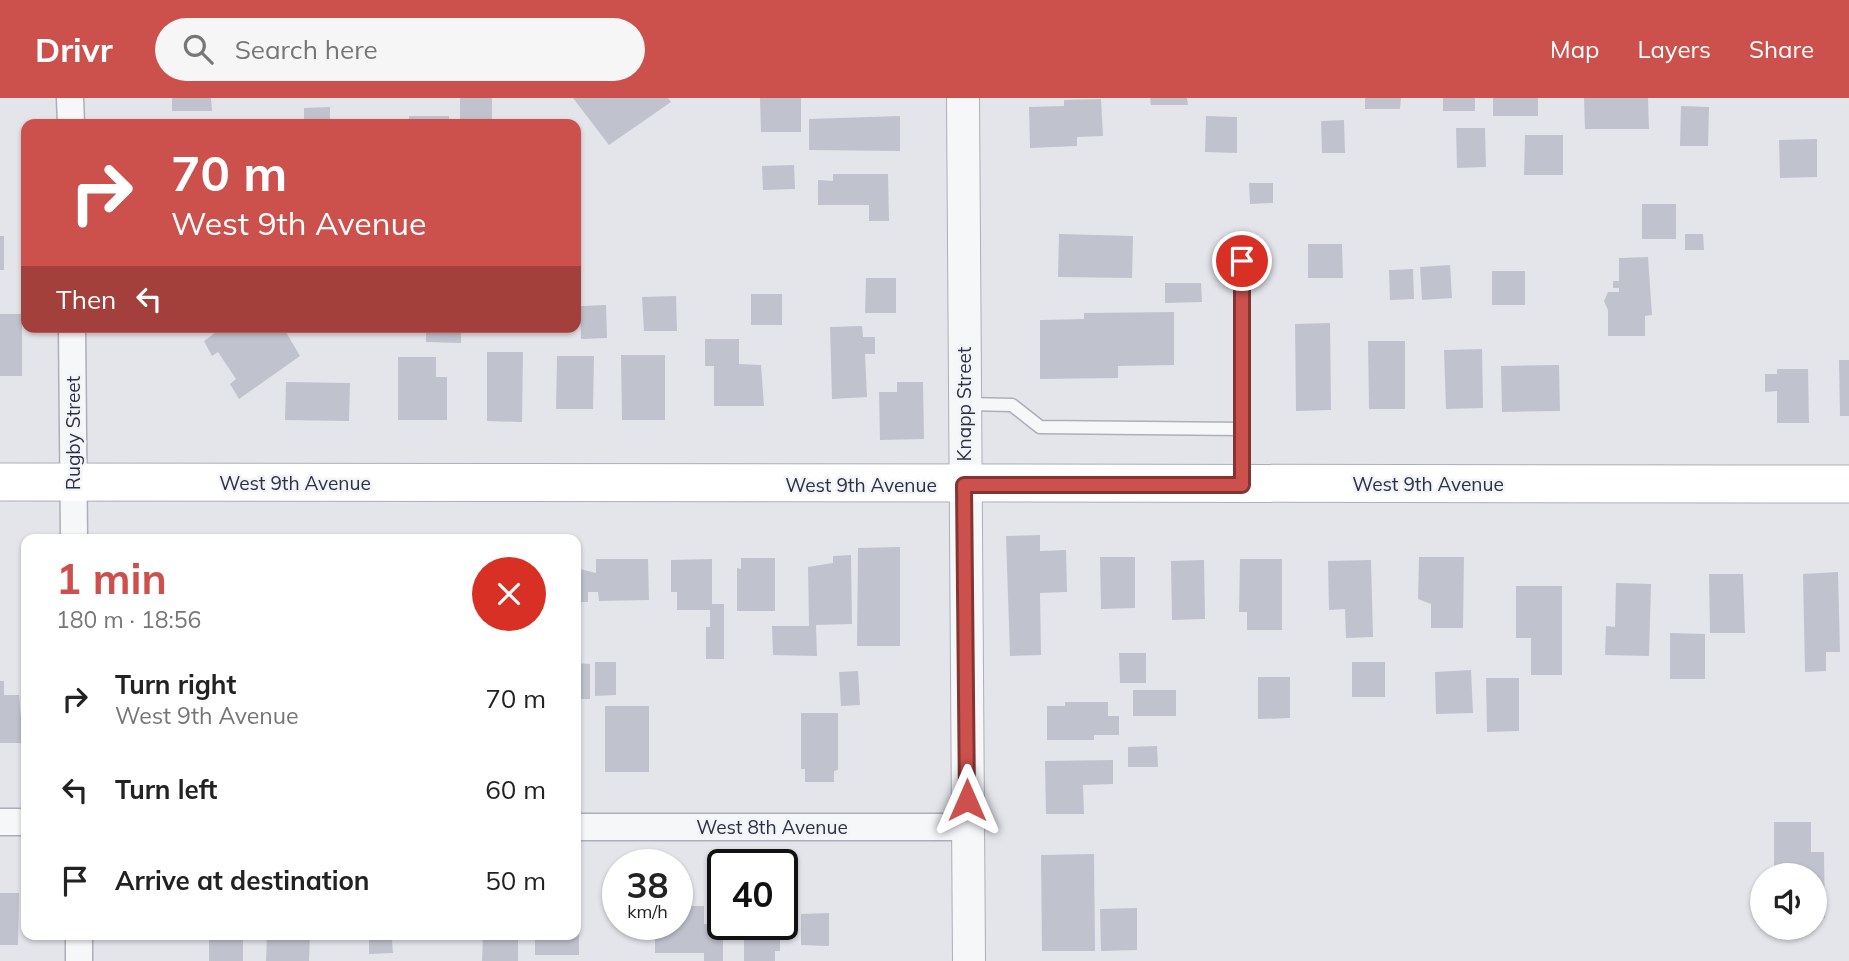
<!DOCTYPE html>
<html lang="en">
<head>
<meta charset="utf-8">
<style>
  :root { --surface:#fff; --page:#f6f6f6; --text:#222; --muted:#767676; --accent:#cc514c }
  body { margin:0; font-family:Mulish,sans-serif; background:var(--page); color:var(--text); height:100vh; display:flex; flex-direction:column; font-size:26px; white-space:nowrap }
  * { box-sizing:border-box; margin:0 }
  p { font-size:23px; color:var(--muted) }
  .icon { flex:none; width:38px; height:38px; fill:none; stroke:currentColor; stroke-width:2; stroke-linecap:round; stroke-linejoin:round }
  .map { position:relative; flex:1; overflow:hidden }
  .sheet { position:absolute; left:21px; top:436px; width:560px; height:406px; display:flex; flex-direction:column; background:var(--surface); border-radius:14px; box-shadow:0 2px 5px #0004 }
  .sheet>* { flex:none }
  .top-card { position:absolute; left:21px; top:21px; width:560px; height:214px; border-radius:14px; box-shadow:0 2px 5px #0004; background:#cc514c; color:#fff; overflow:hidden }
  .tools { position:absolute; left:1750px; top:765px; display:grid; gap:14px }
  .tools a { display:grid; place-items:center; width:77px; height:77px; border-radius:50%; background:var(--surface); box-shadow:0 2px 5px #0004; font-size:35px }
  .speed { position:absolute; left:602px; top:751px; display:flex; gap:14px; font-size:35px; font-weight:700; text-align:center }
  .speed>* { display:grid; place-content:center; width:91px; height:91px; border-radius:50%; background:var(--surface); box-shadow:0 2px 5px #0004; line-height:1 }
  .speed small { font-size:18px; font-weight:400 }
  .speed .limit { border:4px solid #111; border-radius:10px; background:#fff; color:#111 }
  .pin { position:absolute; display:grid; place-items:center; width:60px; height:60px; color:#fff; margin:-30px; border:4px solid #fff; border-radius:50%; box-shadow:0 2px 7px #0007 }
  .me { position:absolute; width:77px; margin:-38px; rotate:0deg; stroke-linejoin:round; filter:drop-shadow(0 0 5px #0008) }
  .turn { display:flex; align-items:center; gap:24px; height:147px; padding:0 35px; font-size:32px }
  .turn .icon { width:91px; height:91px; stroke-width:2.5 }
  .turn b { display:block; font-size:49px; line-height:60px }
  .then { display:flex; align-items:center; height:66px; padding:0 35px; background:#0003; gap:14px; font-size:26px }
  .round { display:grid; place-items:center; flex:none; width:74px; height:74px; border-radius:37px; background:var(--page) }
  .overview { display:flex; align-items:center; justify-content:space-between; height:119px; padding:0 35px }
  h1 { font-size:42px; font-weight:700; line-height:52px; color:var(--accent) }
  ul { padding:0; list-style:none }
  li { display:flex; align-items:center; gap:21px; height:91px; padding:0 35px }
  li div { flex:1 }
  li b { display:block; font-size:26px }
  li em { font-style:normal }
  header { display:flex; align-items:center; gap:42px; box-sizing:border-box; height:98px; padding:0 35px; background:var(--accent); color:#fff }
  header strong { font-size:33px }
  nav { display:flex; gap:38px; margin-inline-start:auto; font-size:24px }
  .search { width:490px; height:63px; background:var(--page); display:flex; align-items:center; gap:18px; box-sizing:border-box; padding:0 24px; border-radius:38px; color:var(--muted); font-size:26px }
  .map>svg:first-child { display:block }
</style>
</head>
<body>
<header>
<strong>Drivr</strong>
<div class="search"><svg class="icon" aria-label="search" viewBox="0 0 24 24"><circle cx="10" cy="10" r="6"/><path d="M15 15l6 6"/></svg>Search here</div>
<nav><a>Map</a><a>Layers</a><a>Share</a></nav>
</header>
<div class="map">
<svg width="1849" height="863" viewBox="0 0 1849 863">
  <rect width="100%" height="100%" fill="#e3e5eb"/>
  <g fill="#c0c3ce">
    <polygon points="172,0 211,0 212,13 172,13"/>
    <rect x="460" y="0" width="32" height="26"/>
    <polygon points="573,0 668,0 671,4 609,47"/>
    <polygon points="760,0 801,0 801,34 761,34"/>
    <polygon points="1150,0 1187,0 1188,7 1151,7"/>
    <polygon points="1365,0 1401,0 1400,11 1365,11"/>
    <rect x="1443" y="0" width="32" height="13"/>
    <rect x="1493" y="0" width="45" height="18"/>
    <polygon points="1584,0 1648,0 1649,31 1585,31"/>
    <polygon points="1101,1 1103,38 1077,39 1077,48 1030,50 1029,9 1064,8 1064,2"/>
    <polygon points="1681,8 1709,9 1708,48 1680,48"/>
    <polygon points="330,9 330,26 304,26 304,10"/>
    <rect x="409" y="18" width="40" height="8"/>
    <polygon points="900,18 900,53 809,52 809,21"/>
    <polygon points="1206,18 1237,19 1237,55 1205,54"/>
    <polygon points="1344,22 1345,55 1322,55 1321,23"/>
    <polygon points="1456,30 1485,30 1486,69 1457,70"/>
    <polygon points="1525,37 1563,37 1563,77 1524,77"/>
    <polygon points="1817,41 1817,79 1780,80 1779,42"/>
    <polygon points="794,67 795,91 763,92 762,68"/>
    <polygon points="833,76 888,76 889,123 869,123 869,107 818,107 818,82 833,83"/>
    <polygon points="1249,85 1273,85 1273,105 1250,106"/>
    <rect x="1642" y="106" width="34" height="35"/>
    <polygon points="1059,136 1133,138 1132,180 1058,179"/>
    <polygon points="1685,136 1703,136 1704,152 1685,152"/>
    <rect x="0" y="138" width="4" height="34"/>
    <polygon points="1308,146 1342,146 1343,180 1308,180"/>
    <polygon points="1648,159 1652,217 1645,218 1645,238 1608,238 1608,212 1604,203 1608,194 1619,194 1619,190 1613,190 1613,183 1619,183 1619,160"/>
    <polygon points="1450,167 1452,200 1422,202 1420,169"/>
    <polygon points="1413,171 1414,201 1390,202 1389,172"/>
    <rect x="1492" y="173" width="33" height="34"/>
    <polygon points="866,180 896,180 896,215 865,215"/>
    <polygon points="1165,185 1201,185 1202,204 1165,205"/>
    <rect x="751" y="196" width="31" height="31"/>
    <polygon points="676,198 677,233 644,233 642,199"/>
    <polygon points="606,207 607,240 581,241 580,208"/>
    <polygon points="1174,214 1174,267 1118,268 1118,280 1040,281 1040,222 1084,221 1084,215"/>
    <rect x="0" y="216" width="22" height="62"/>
    <polygon points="1330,225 1331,312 1296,313 1295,226"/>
    <polygon points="862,228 863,239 875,239 875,256 865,256 867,299 832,301 830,229"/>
    <polygon points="223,229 283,229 300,258 239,301 230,286 236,281 218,254 212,258 204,243"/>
    <polygon points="426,229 461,229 461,245 426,244"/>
    <polygon points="705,241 739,241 739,266 761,267 764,308 714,308 714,268 705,268"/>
    <polygon points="1368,243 1405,243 1405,311 1369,311"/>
    <polygon points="1482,251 1483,310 1446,311 1444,252"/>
    <polygon points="487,254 523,254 522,324 487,323"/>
    <polygon points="621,257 665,257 665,322 622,322"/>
    <polygon points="557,258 594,258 593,311 556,311"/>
    <polygon points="398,259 436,259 436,279 447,279 447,322 398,322"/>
    <polygon points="1839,262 1849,262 1849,318 1840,318"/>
    <polygon points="1559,267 1560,313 1502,314 1501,268"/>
    <polygon points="1777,271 1808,271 1809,325 1777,325 1777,293 1765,294 1765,276 1777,276"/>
    <polygon points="286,284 350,285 349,323 285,322"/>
    <polygon points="897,284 923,284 924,341 880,342 879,294 897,294"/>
    <polygon points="1040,437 1040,453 1066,452 1067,494 1040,495 1041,557 1010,558 1006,438"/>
    <polygon points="900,449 900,548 857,548 858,450"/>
    <polygon points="851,457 852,526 816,527 817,558 773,557 772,528 809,528 808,469 833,465 833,458"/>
    <polygon points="1100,459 1135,459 1135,510 1101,511"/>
    <polygon points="1419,459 1464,459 1463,530 1431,530 1431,506 1418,501"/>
    <polygon points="741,460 775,460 775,513 737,513 737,470 741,471"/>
    <polygon points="596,461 648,461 649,502 599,503 598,494 588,494 588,504 576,504 576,470 596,475"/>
    <polygon points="712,461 712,506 724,506 724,561 706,561 706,529 710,529 710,512 677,512 677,494 671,494 671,462"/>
    <polygon points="1240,461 1282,461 1282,532 1247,532 1247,514 1239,514"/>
    <polygon points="1204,462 1205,521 1172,522 1171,463"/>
    <polygon points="1371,462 1373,539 1346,540 1345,511 1329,512 1328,463"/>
    <polygon points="1838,474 1840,554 1826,554 1826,573 1805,574 1803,476"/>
    <polygon points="1709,476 1743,476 1745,535 1710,535"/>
    <polygon points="1616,485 1651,486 1649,558 1605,557 1606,528 1615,529"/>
    <polygon points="1516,488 1562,488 1562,577 1531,577 1531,540 1516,540"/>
    <polygon points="1670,535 1705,536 1705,581 1670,581"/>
    <polygon points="1119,555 1146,555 1146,585 1120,585"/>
    <polygon points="595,564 616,564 616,597 595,598"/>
    <rect x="1352" y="564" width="33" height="35"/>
    <polygon points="576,565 590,566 590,601 576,601"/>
    <polygon points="1471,572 1473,615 1436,616 1435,574"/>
    <polygon points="858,573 860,607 841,608 839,574"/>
    <polygon points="1258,579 1290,579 1290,620 1258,621"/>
    <polygon points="1486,580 1519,580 1519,633 1487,634"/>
    <polygon points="0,583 4,583 4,597 19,597 23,645 0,645"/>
    <rect x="1133" y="592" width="43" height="26"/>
    <polygon points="1065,604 1108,604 1108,618 1119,618 1119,637 1094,637 1094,642 1047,642 1047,608 1065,608"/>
    <rect x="605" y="608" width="44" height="66"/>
    <polygon points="801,615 838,615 838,672 834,673 834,684 805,684 805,671 801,671"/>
    <rect x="576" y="623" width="4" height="53"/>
    <polygon points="1157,648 1158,669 1128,669 1128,649"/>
    <polygon points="1113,662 1113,686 1083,687 1084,716 1046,716 1045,663"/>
    <polygon points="1774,724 1811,724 1811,754 1824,754 1825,820 1815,820 1815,777 1774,777"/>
    <polygon points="1094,756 1095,853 1042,853 1041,757"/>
    <polygon points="0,795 19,795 18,847 0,847"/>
    <polygon points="677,808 704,808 704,826 723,826 723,863 704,863 704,855 655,855 655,826 677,826"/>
    <polygon points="1137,810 1137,852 1101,853 1100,811"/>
    <polygon points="829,815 829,848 801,847 801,816"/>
    <polygon points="576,816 579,816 579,857 535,857 535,836 576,836"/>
    <polygon points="744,826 780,826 780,853 775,853 775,863 744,863"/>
    <rect x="209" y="836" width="34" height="27"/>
    <polygon points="267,836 310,836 309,863 266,863"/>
    <polygon points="369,836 446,836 446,841 392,842 393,855 369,856"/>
    <polygon points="483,836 518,836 518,863 482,863"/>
  </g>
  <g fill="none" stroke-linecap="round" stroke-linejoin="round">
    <g stroke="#acafb9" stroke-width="15">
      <g id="service">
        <polyline points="1242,163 1242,383"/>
        <polyline points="967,306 1012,307 1040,329 1242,331"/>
      </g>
    </g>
    <g stroke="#acafb9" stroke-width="29">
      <g id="minor">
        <polyline points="70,0 71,26"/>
        <polyline points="72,229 74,441"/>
        <polyline points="0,724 26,724"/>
        <polyline points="576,729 967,729"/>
        <polyline points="79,836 79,863"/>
      </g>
    </g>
    <g stroke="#acafb9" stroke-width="34">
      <polyline id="tertiary" points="963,0 969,863"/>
    </g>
    <g stroke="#acafb9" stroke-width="39">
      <polyline id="secondary" points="0,384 1849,386"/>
    </g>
    <use href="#service" stroke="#f6f7f9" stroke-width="12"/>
    <use href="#minor" stroke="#f6f7f9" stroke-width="26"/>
    <use href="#tertiary" stroke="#f6f7f9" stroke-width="32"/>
    <use href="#secondary" stroke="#fff" stroke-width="37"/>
  </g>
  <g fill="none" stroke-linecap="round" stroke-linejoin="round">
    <g stroke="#853531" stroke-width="18">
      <polyline id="route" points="967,702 964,387 1242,387 1242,163"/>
    </g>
    <use href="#route" stroke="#cc514c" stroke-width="12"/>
  </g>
  <g text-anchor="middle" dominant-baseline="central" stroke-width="5" stroke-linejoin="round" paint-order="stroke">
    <g font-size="19" fill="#2b3043" stroke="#f3f4f8">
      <text transform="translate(964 306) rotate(-90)">Knapp Street</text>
      <text transform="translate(73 335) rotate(-90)">Rugby Street</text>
      <text x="295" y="385">West 9th Avenue</text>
      <text x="1428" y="386">West 9th Avenue</text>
      <text x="861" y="387">West 9th Avenue</text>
      <text x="772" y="729">West 8th Avenue</text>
    </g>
  </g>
</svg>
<div class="tools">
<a><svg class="icon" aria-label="sound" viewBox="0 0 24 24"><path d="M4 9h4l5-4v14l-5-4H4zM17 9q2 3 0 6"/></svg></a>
</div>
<div class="speed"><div>38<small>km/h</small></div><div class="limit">40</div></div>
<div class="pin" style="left:1242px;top:163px;background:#d93025"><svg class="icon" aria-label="arrive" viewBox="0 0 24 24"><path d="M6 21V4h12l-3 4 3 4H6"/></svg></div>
<svg class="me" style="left:967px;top:702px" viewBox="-20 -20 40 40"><path d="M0-17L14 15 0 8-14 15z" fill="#cc514c" stroke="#fff" stroke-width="4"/></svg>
<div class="top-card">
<div class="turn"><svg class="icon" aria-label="right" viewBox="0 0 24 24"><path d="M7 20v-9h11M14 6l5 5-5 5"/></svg><div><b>70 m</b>West 9th Avenue</div></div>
<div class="then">Then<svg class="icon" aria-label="left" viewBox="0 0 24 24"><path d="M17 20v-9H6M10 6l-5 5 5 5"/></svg></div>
</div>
<section class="sheet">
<div class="overview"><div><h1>1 min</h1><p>180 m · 18:56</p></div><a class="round" style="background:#d93025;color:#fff"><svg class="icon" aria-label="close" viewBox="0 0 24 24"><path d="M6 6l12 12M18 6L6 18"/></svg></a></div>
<ul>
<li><svg class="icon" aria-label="right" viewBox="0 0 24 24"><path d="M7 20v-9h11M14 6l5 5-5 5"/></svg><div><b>Turn right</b><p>West 9th Avenue</p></div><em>70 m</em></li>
<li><svg class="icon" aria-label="left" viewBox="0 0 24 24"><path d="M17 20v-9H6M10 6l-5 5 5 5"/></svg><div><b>Turn left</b></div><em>60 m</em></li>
<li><svg class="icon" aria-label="arrive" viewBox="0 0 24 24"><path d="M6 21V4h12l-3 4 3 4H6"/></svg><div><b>Arrive at destination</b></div><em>50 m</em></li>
</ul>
</section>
</div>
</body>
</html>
